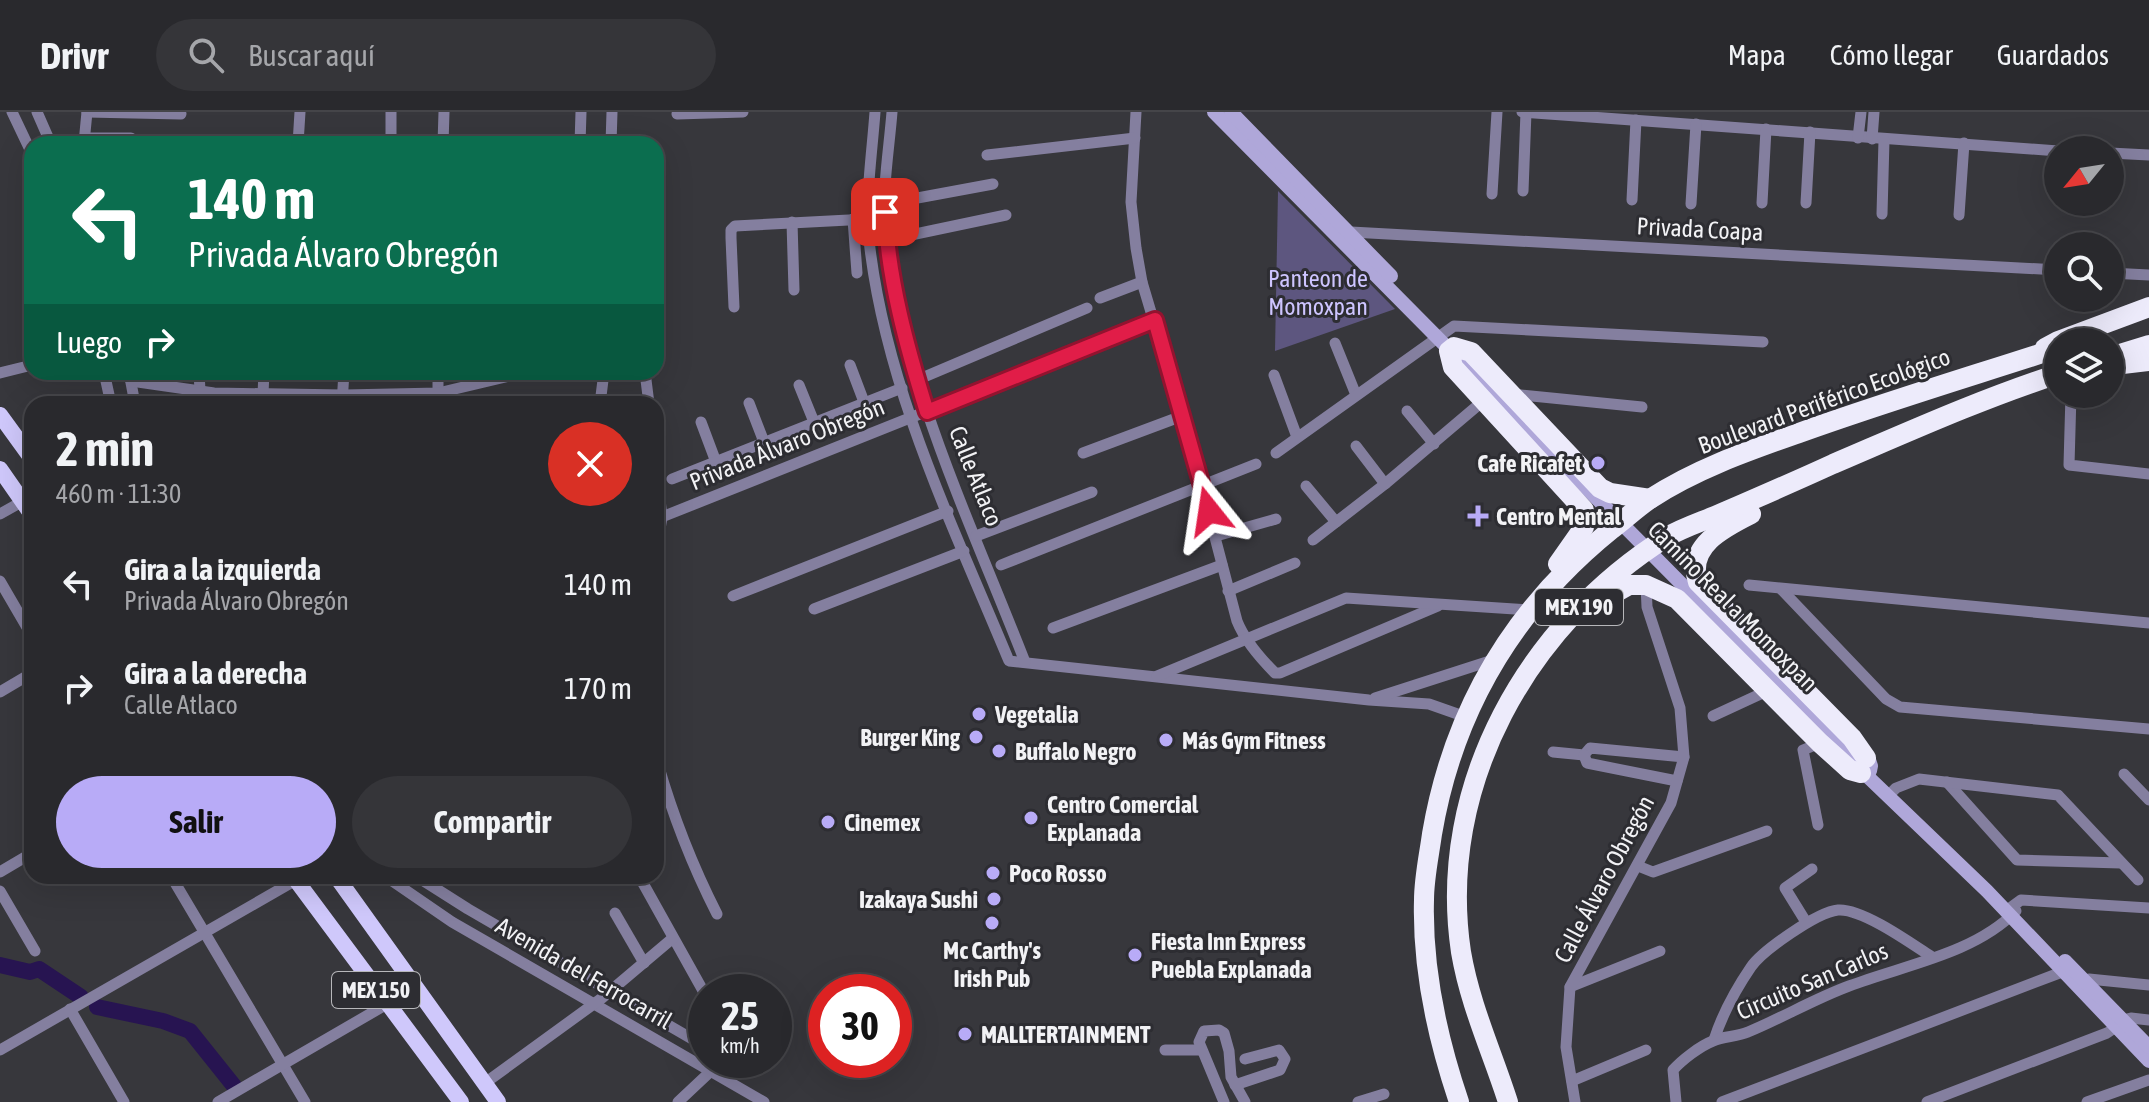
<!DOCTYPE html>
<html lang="es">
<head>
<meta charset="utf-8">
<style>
  :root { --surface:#29292d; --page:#353539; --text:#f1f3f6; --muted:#a5a6aa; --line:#454549; --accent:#b8abf7 }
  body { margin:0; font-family:"Asap Condensed",sans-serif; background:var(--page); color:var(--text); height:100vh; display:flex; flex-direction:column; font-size:30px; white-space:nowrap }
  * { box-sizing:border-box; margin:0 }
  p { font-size:26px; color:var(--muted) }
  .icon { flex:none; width:44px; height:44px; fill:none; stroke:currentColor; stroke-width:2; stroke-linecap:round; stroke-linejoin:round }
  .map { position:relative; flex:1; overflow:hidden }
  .panel { position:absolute; left:24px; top:284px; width:640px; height:488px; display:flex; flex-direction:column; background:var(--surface); border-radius:24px; box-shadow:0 8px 32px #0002,0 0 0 2px var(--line) }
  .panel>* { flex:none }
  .banner { position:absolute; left:24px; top:24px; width:640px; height:244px; border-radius:24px; box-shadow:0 8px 32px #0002,0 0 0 2px var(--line); background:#0b6e4f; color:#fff; overflow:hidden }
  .needle { width:52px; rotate:240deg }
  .buttons { position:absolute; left:2044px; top:24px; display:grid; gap:16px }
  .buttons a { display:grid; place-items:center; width:80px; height:80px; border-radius:50%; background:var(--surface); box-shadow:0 8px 32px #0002,0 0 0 2px var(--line); font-size:40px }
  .speed { position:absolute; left:688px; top:862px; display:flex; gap:16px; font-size:40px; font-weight:700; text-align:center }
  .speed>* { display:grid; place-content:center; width:104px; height:104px; border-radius:50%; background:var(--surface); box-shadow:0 8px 32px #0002,0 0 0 2px var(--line); line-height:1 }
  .speed small { font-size:20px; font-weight:400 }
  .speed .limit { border:12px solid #d22; background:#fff; color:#111 }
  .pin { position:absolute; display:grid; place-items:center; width:68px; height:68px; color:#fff; margin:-34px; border-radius:16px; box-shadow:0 4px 12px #0006 }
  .me { position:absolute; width:88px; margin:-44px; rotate:345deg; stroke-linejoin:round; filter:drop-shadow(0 0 6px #0008) }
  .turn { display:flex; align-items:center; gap:28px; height:168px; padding:0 32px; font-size:36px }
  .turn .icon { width:104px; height:104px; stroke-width:2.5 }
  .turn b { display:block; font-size:56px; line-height:68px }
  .then { display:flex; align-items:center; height:76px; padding:0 32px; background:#0003; gap:16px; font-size:30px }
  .round { display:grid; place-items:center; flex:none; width:84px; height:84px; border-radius:42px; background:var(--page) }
  .head { display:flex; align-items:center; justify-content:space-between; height:136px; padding:0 32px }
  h1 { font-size:48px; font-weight:700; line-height:60px }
  .action { display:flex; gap:16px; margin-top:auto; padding:16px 32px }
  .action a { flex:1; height:92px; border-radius:48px; background:var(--accent); color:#111; font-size:32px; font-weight:700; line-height:92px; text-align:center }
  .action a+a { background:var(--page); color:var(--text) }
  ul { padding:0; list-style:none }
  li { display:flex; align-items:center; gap:24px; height:104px; padding:0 32px }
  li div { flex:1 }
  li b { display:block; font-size:30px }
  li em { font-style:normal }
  header { display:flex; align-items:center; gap:48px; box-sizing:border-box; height:112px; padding:0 40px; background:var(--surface); border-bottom:2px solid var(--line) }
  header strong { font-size:38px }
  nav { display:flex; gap:44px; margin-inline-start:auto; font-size:28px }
  .search { width:560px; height:72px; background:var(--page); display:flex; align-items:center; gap:20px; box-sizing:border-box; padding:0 28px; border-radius:44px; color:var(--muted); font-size:30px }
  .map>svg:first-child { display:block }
</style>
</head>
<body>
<header>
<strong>Drivr</strong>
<div class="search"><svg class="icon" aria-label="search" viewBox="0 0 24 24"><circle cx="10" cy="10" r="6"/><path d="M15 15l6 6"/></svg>Buscar aquí</div>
<nav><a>Mapa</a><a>Cómo llegar</a><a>Guardados</a></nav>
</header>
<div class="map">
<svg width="2149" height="990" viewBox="0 0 2149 990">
  <rect width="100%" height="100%" fill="#37373c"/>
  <polygon fill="#5d567f" points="1278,79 1395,197 1275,239"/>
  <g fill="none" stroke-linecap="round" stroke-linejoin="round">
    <g stroke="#271451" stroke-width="16">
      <polyline points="0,853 30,860 39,857 81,885"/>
      <polyline points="97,895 163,909 190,919 234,974"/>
    </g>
    <g stroke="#847f9f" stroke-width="11">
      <polyline points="12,0 32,42"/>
      <polyline points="37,0 51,32"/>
      <polyline points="87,0 181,2"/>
      <path d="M875,0c-3,42 -10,86 -6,128 16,147 84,286 140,421l360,39 60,4 37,13"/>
      <path d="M892,0c-3,38 -10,78 -7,116 15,150 86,295 140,434"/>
      <path d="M1136,0l-5,90 5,46 6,34 49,164 46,175c8,20 23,37 38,52h5l158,-67"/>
      <polyline points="1522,0 2058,39"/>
      <polyline points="677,2 743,0"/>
      <polyline points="85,26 131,26"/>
      <polyline points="1858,26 1861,0"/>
      <polyline points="1872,27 1874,0"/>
      <polyline points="84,31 87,0"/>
      <polyline points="298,32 300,0"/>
      <polyline points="391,32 391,0"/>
      <polyline points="443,32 444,0"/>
      <polyline points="580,32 581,0"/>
      <polyline points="611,32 612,0"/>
      <polyline points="2110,41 2149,43"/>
      <polyline points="987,43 1135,26"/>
      <polyline points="1523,79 1526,0"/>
      <polyline points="1492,82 1497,0"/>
      <polyline points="1632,88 1636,8"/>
      <polyline points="1762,91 1766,17"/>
      <polyline points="1806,91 1810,20"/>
      <polyline points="885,92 993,72"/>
      <polyline points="1691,92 1696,12"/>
      <polyline points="1882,102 1884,28"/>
      <polyline points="1959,103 1964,31"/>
      <polyline points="853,107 857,161"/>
      <polyline points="792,110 794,178"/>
      <polyline points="1345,124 1351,120 2058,158"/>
      <polyline points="887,128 1006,103"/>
      <polyline points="2110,161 2149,163"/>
      <polyline points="1100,186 1142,170"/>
      <polyline points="734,195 731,126 731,118 735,114 868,107"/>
      <polyline points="1335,231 1356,283"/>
      <polyline points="850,253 864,290"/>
      <polyline points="104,260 111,292"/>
      <polyline points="129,260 135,292"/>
      <polyline points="199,260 200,279"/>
      <polyline points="438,260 438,281"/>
      <polyline points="645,260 649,292"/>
      <polyline points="0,261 32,253"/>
      <polyline points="1274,263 1297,325"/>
      <polyline points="917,268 1087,196"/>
      <polyline points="131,269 214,281 344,283 438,281 526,260"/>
      <polyline points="799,273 814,310"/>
      <polyline points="263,282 264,260"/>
      <polyline points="1511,282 1642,295"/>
      <polyline points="2071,282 2069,353 2149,362"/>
      <polyline points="749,291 764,330"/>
      <polyline points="342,292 344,260"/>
      <polyline points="600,292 604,260"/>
      <polyline points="1407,299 1434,332"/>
      <polyline points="701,310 716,350"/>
      <polyline points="1356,334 1385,372"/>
      <polyline points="1083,341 1182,304"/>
      <polyline points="1276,341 1454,214 1763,230"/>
      <polyline points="656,353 662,405 656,441"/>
      <polyline points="672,367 902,276"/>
      <polyline points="1306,374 1336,410"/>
      <polyline points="0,402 32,384"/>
      <polyline points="662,405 1155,208"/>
      <polyline points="976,424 1092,380"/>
      <polyline points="1216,424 1276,407"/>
      <polyline points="1313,428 1385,372 1483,289"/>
      <polyline points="1001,453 1256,352"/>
      <polyline points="0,469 32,524"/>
      <polyline points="1749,473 2149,511"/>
      <polyline points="1781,477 1886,587 1900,595 2149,617"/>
      <polyline points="1228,479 1295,451"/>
      <polyline points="733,484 948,399"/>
      <polyline points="814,497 964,439"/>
      <polyline points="1053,516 1222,453"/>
      <polyline points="1157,564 1346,486 1529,498"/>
      <polyline points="0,580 32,561"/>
      <polyline points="1375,586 1496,547"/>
      <polyline points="1713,604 1767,579"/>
      <polyline points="1553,640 1584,643 1590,636 1684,645"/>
      <polyline points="1584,643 1587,651 1677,669"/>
      <path d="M656,645c16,57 34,104 61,157"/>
      <polyline points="2124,662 2149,688"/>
      <polyline points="1947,670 2017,748 2121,751"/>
      <polyline points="1889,683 1896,676 1919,667 2058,683 2138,768"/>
      <polyline points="1818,713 1803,638 1820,631"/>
      <polyline points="1638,754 1653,760 1767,719"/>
      <polyline points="0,760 32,741"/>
      <polyline points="171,764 305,990"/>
      <polyline points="385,764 452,810 764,990"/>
      <polyline points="416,764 468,797 706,935"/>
      <polyline points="639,764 706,884"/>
      <polyline points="0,779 35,839"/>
      <polyline points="2006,799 2021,788 2149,796"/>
      <polyline points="615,801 644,851"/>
      <polyline points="1806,810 1785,776 1812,757"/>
      <polyline points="2085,869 2089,867 2149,873"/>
      <polyline points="1570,875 1660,839"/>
      <polyline points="70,897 124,990"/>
      <polyline points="2123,908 2131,906 2149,908"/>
      <path d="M1714,928c8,-25 22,-51 37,-73 11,-16 66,-55 87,-57 24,-2 74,34 94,47"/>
      <polyline points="0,938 296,768"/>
      <polyline points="1165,938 1200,938"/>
      <polyline points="728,948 748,960"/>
      <polyline points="1572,969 1646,938"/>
      <polyline points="485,971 602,886 673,826"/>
      <polyline points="1235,973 1280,958 1285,947 1279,938 1245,947"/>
      <polyline points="218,990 387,892"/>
      <polyline points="678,990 711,959"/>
      <polyline points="1224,990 1199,930 1204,919 1219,918 1224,921 1229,939 1231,965 1245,990"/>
      <polyline points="1358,990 1384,982"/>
      <polyline points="1575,990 1566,935 1570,875 1671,691 1684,645 1680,596 1647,495 1646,473"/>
      <path d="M1676,990l-3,-32c9,-10 27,-24 40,-29 10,-5 24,-4 35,-9 34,-14 66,-33 101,-46 55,-21 125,-32 167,-75"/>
      <polyline points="1722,990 2062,860"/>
      <polyline points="1927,990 2107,921 2116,915"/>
      <polyline points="2087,990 2149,968"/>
    </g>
    <g stroke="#afa7d9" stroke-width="14">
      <polyline points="1214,0 1842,634 1856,651 1858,659 1865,662 1870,659 1871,654 1869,648 1859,647 1842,634"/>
      <polyline points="1231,0 1391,164"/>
      <polyline points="1865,662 1987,779 2149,949"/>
      <polyline points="2065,849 2149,935"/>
    </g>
    <g stroke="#cfc8fb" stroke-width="16">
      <polyline points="0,303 32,347"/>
      <polyline points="0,357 32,403"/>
      <polyline points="293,764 461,990"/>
      <polyline points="336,764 498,990"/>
    </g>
    <g stroke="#edebfb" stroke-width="20">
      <polyline points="2045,236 2058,229 2149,195"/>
      <polyline points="2110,245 2149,233"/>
      <polyline points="2114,253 2149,249"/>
      <path d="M1751,402c-26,13 -65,32 -53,68l154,156 14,20"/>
      <polyline points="1558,452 1584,415 1584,398 1453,255 1449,239 1454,235 1471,240 1600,376 1610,381 1650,387"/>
      <polyline points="1597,491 1629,473 1646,473 1677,487 1820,631 1850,658 1861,661"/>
      <path d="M1459,990c-22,-65 -37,-132 -35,-202 0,-22 5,-44 8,-66 21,-124 82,-226 180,-305 13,-10 25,-21 38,-30 46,-30 98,-48 149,-66 86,-31 173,-57 259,-85"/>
      <path d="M1508,990c-16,-50 -38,-97 -47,-150 -25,-167 67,-328 206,-415 17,-10 37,-16 55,-24 37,-16 74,-32 111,-49 75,-32 148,-65 225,-90"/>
    </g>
  </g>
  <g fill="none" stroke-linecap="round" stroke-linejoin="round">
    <g stroke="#92132f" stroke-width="20">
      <path id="route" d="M885,100c3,67 22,136 42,200l228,-92 54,191"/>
    </g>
    <use href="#route" stroke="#e11d48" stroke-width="14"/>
  </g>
  <g fill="#b8abf7" stroke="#2d2d32" stroke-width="3">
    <circle cx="1598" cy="351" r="8"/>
    <path d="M1474 392h8v8h8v8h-8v8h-8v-8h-8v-8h8z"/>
    <circle cx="979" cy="602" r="8"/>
    <circle cx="976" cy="625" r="8"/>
    <circle cx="1166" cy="628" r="8"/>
    <circle cx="999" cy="639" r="8"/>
    <circle cx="1031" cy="706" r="8"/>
    <circle cx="828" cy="710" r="8"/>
    <circle cx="993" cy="761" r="8"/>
    <circle cx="994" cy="787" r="8"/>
    <circle cx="992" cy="811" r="8"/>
    <circle cx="1135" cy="843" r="8"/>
    <circle cx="965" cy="922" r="8"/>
  </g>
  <g text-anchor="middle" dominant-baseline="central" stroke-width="6" stroke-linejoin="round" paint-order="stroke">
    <g fill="#2d2d32" stroke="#b7b7ba" stroke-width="2">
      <rect x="1535" y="477" width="88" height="36" rx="6"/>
      <rect x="332" y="860" width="88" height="36" rx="6"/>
    </g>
    <g font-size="22" font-weight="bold" fill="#f2f2f5">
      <text x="1579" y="495">MEX 190</text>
      <text x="376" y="878">MEX 150</text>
    </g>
    <g font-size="24" fill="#f2f2f5" stroke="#2d2d32">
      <text transform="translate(1700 117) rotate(3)">Privada Coapa</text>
      <text transform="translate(1824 289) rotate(-20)">Boulevard Periférico Ecológico</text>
      <text transform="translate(787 332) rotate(-22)">Privada Álvaro Obregón</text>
      <text transform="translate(976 364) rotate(68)">Calle Atlaco</text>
      <text transform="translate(1733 494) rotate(45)">Camino Real a Momoxpan</text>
      <text transform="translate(1604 767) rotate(-62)">Calle Álvaro Obregón</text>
      <text transform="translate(584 861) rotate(30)">Avenida del Ferrocarril</text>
      <text transform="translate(1812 869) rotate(-23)">Circuito San Carlos</text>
    </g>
    <g font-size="24" fill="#cec5ff" stroke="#2d2d32">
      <text x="1318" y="166">Panteon de<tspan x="1318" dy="28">Momoxpan</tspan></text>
    </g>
    <g font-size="24" font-weight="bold" fill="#f2f2f5" stroke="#2d2d32" text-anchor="start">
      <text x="1582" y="351" text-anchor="end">Cafe Ricafet</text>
      <text x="1496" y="404">Centro Mental</text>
      <text x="995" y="602">Vegetalia</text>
      <text x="960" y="625" text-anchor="end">Burger King</text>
      <text x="1182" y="628">Más Gym Fitness</text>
      <text x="1015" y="639">Buffalo Negro</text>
      <text x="1047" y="692">Centro Comercial<tspan x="1047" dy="28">Explanada</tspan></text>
      <text x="844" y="710">Cinemex</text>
      <text x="1009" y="761">Poco Rosso</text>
      <text x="978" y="787" text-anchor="end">Izakaya Sushi</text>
      <text x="1151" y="829">Fiesta Inn Express<tspan x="1151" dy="28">Puebla Explanada</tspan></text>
      <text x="992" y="838" text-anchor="middle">Mc Carthy's<tspan x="992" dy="28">Irish Pub</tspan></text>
      <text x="981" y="922">MALLTERTAINMENT</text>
    </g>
  </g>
</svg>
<div class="buttons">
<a><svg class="needle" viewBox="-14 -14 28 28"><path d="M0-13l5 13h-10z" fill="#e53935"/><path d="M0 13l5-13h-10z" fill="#a5a6aa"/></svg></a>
<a><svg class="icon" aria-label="search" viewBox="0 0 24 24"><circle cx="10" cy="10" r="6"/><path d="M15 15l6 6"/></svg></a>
<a><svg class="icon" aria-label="layers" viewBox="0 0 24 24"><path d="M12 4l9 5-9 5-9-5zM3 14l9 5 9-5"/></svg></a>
</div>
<div class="speed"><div>25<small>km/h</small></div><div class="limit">30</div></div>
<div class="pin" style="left:885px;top:100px;background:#d93025"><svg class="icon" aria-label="arrive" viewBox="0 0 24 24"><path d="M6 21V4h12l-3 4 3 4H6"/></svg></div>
<svg class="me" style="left:1209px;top:399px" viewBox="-20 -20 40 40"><path d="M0-17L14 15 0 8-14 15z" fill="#e11d48" stroke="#fff" stroke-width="4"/></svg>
<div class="banner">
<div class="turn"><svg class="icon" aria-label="left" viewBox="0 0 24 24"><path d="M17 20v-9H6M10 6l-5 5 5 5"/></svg><div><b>140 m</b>Privada Álvaro Obregón</div></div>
<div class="then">Luego<svg class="icon" aria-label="right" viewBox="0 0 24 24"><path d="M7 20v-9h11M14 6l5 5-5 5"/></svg></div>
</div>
<section class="panel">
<div class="head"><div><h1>2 min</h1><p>460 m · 11:30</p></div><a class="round" style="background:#d93025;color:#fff"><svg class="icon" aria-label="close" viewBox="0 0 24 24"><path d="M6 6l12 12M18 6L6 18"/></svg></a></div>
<ul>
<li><svg class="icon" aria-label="left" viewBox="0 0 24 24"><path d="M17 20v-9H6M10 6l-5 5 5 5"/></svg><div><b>Gira a la izquierda</b><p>Privada Álvaro Obregón</p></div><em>140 m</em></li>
<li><svg class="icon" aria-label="right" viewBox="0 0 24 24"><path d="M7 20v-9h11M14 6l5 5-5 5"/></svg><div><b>Gira a la derecha</b><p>Calle Atlaco</p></div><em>170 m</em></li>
</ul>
<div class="action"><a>Salir</a><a>Compartir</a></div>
</section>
</div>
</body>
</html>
